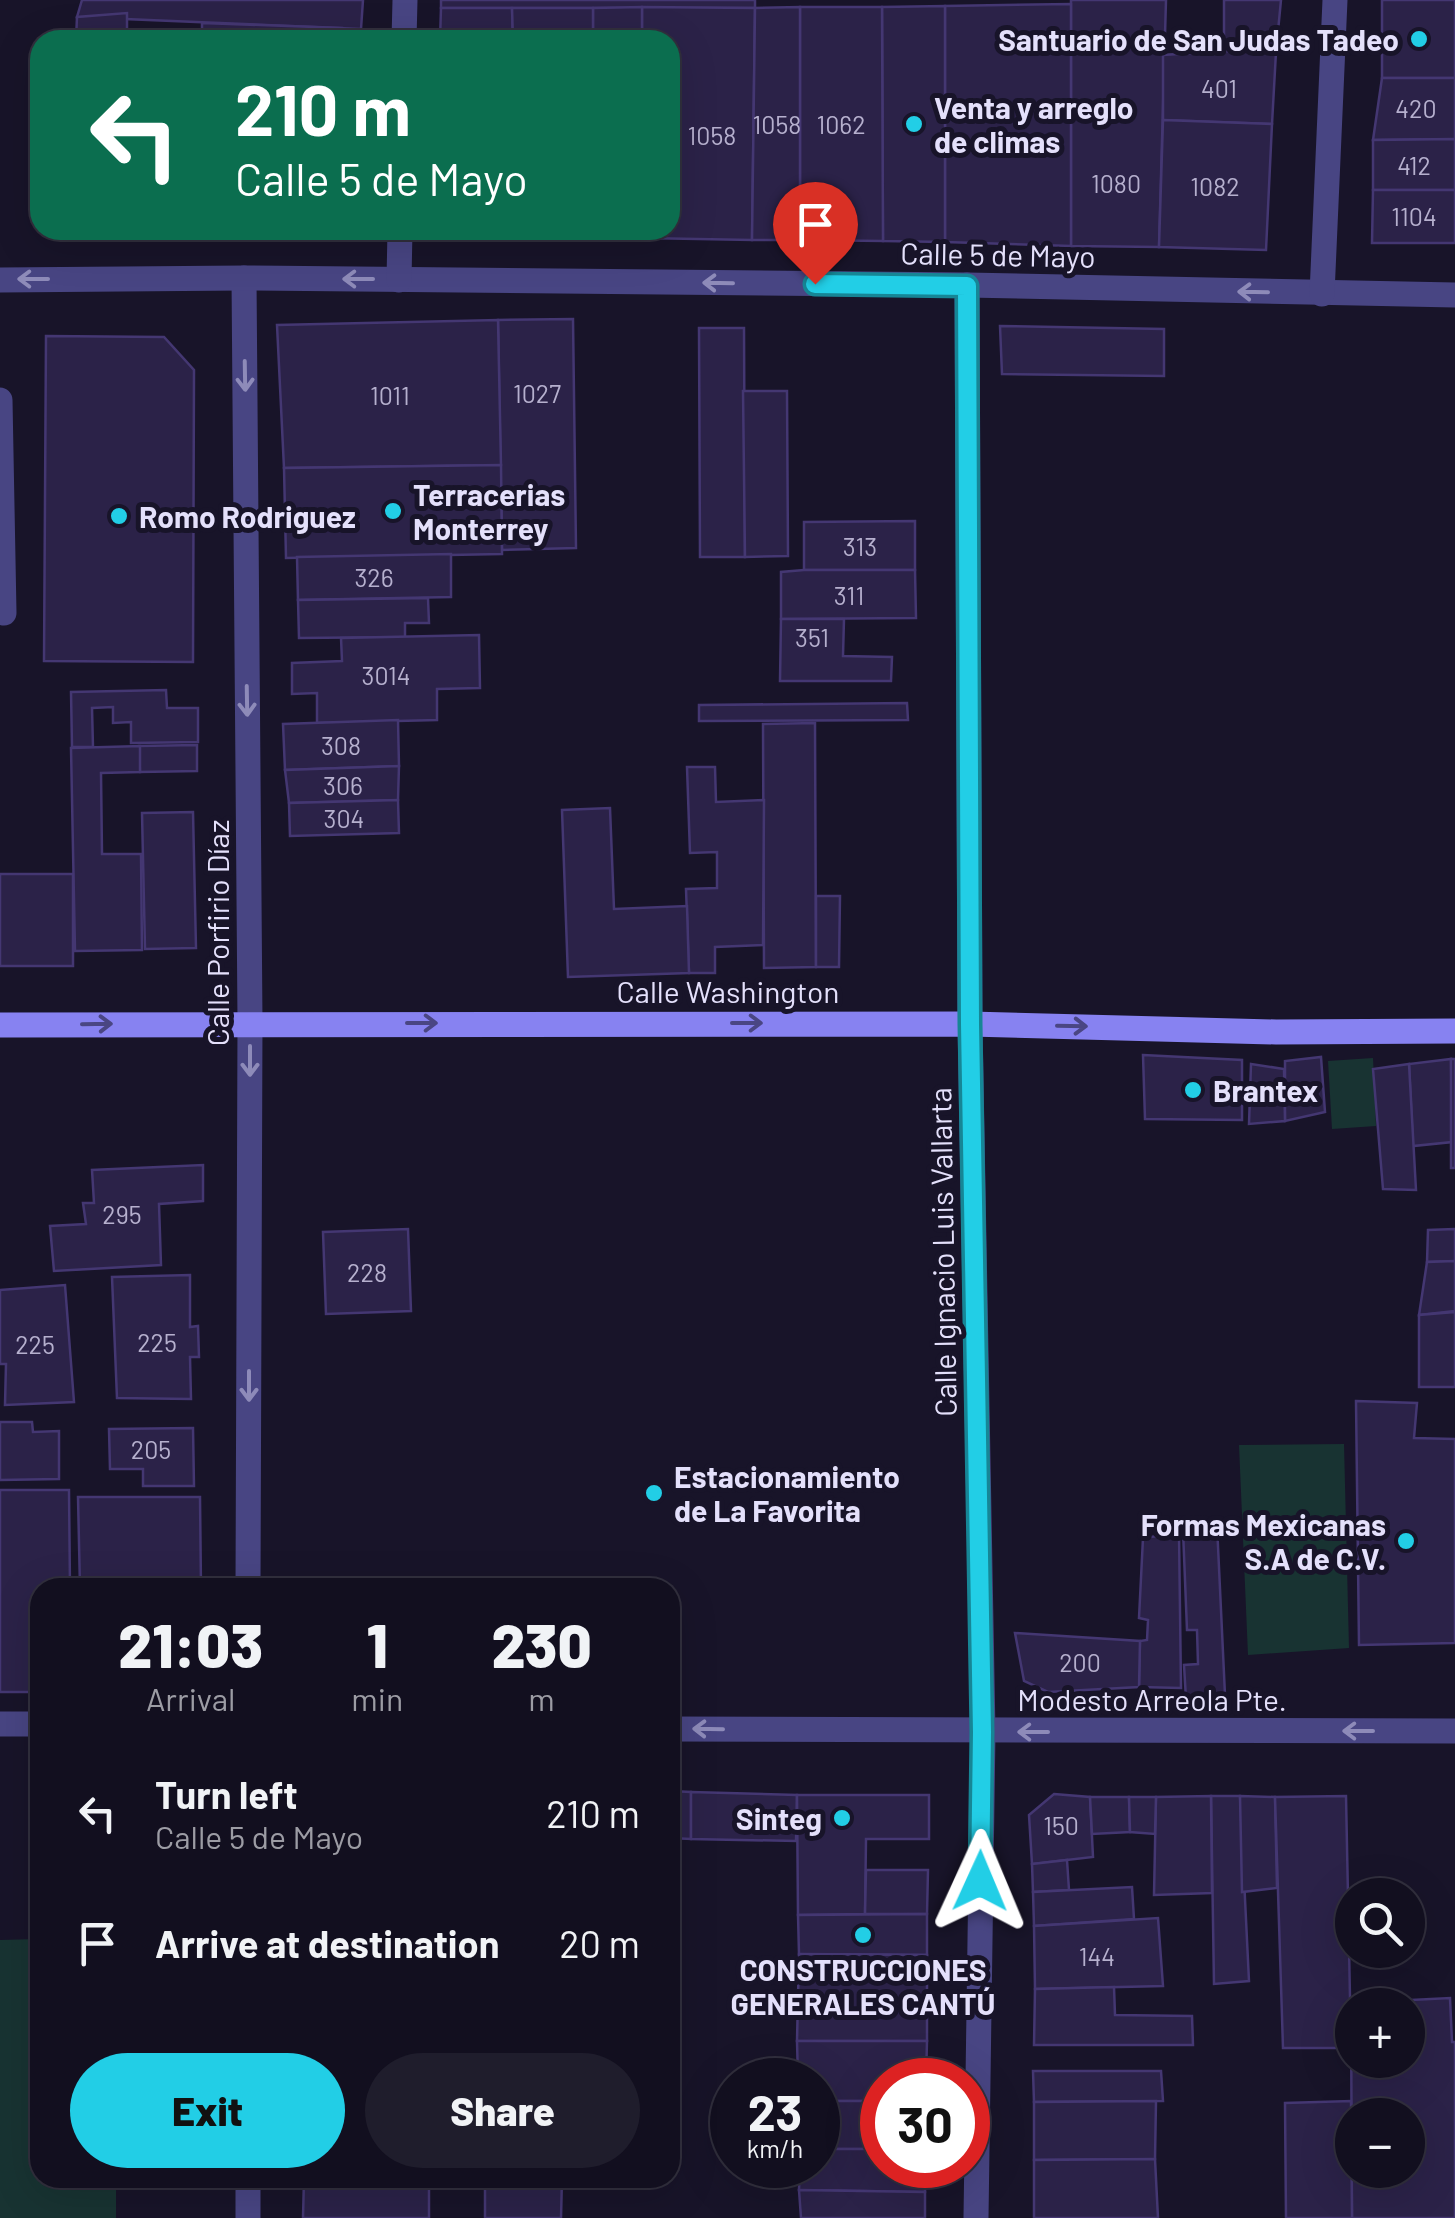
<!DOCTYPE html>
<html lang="en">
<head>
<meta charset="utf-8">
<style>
  :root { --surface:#120f1f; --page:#1f1d2c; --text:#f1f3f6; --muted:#9c9ca4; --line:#312f3d; --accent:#22cee6 }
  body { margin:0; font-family:Barlow,sans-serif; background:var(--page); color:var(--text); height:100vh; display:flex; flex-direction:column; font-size:38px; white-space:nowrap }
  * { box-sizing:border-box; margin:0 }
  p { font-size:32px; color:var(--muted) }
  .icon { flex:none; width:55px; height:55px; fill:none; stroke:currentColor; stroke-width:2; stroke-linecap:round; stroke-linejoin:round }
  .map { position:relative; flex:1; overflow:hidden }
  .sheet { position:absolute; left:30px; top:1578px; width:650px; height:610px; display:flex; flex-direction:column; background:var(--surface); border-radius:30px; box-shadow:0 10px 40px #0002,0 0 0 2px var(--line) }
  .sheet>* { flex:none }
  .hud { position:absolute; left:30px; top:30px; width:650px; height:210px; border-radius:30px; box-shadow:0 10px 40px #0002,0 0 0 2px var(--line); background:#0b6e4f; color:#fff; overflow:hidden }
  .buttons { position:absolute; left:1335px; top:1878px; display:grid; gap:20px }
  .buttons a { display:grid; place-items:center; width:90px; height:90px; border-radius:50%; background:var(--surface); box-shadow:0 10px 40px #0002,0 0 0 2px var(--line); font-size:50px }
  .speed { position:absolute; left:710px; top:2058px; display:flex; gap:20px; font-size:50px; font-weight:700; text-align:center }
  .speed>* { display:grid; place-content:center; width:130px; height:130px; border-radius:50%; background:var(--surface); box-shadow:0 10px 40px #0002,0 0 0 2px var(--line); line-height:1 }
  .speed small { font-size:25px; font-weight:400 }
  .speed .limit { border:15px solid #d22; background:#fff; color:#111 }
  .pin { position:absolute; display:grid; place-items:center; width:85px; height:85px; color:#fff; margin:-102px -42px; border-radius:50% 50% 50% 0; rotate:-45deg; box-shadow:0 0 10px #0007 }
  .pin .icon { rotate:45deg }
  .me { position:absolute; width:110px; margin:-55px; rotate:1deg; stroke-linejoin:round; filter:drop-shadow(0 0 8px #0008) }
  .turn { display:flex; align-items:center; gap:35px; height:210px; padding:0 40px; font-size:45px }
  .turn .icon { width:130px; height:130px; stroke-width:2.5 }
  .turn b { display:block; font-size:70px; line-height:85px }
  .eta { display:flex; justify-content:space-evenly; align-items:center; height:170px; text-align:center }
  .eta b { font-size:60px; font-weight:800; line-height:70px }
  .button { display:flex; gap:20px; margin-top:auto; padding:20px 40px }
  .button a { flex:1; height:115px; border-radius:60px; background:var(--accent); color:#111; font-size:40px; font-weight:800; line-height:115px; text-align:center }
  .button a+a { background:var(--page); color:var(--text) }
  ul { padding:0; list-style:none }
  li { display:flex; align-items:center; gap:30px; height:130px; padding:0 40px }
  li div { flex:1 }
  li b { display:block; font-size:38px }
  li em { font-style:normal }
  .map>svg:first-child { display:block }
</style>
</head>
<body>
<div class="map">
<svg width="1455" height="2218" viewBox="0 0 1455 2218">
  <rect width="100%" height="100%" fill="#181429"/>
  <g fill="#183332">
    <polygon points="1373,1058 1376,1126 1332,1129 1328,1061"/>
    <polygon points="1344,1444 1349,1648 1248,1655 1239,1445"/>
    <polygon points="40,1939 40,2178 116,2178 116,2218 0,2218 0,1940"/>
  </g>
  <g fill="#2b2248" stroke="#443772" stroke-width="2.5" fill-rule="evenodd">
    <polygon points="82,0 363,0 361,29 77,17"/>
    <rect x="441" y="0" width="314" height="8"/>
    <polygon points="1071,0 1166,0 1159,247 1071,246"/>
    <polygon points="1224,0 1281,0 1276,52 1224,51"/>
    <rect x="1382" y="0" width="73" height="78"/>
    <polygon points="1071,4 1071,246 945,242 945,6"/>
    <polygon points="945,6 945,242 883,241 882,7"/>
    <polygon points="642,7 755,8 752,240 643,238 643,230 670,230 670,40 642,40"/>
    <polygon points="642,7 642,40 593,40 593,8"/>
    <polygon points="800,7 882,7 883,241 800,240"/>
    <polygon points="800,7 800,240 752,240 755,8"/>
    <polygon points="441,8 512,8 513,40 440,40"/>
    <polygon points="512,8 593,8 593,40 513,40"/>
    <polygon points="127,13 127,40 76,40 77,17"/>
    <polygon points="202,23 342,28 341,40 202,40"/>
    <polygon points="1224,51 1276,52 1272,124 1163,120 1163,55"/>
    <polygon points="1382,78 1455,78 1455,139 1373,140"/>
    <polygon points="1163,120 1272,124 1266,250 1159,247"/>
    <polygon points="1455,139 1455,190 1373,190 1373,140"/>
    <polygon points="1373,190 1455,190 1455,243 1372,243"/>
    <polygon points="437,230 513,230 513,236 436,234"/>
    <polygon points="513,230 591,230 591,237 513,236"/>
    <polygon points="591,230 643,230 643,238 591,237"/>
    <polygon points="573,319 576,548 502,550 498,320"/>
    <polygon points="498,320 501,465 284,468 277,325"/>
    <polygon points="1000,326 1164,329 1164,376 1002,374"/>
    <polygon points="699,328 744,328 745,557 700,557"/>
    <polygon points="46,336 164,337 194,370 193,662 44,661"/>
    <polygon points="743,391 787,391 788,556 745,557"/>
    <polygon points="501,465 502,554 286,558 284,468"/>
    <polygon points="915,521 915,570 804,570 804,522"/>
    <polygon points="451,554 451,597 298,600 297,557"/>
    <polygon points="804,570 915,570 916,618 781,619 781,572"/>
    <polygon points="428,598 429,623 405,623 405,637 299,638 298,600"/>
    <polygon points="781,619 844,619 843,656 892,657 891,681 780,681"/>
    <polygon points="479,635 480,688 437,689 437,720 317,723 317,693 292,694 292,663 342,661 341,638"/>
    <polygon points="166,690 167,708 198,708 198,742 131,743 131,722 113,723 113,707 92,708 93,747 72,747 71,692"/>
    <polygon points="907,703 908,720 699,721 699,705"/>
    <polygon points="398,720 399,766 285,770 283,724"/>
    <polygon points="815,723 816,967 764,968 763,724"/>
    <polygon points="197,745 197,771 140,772 139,746"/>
    <polygon points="140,746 140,772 101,773 102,854 141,854 142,950 75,951 71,748"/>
    <polygon points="399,766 398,800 289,803 285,770"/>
    <polygon points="687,767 715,767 716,802 764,800 763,945 715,947 715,973 689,973 686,889 717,888 717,852 690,853"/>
    <polygon points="398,800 399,833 290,836 289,803"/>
    <polygon points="610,808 614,909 687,906 689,973 568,977 562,810"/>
    <polygon points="193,812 196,948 145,949 142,813"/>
    <rect x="0" y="874" width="73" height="92"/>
    <polygon points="816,896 840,896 839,967 816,967"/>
    <polygon points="1143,1055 1242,1060 1242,1120 1145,1119"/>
    <polygon points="1321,1057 1325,1112 1285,1121 1285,1061"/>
    <polygon points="1451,1059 1452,1142 1413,1146 1409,1064"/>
    <rect x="1451" y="1059" width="4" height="109"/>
    <polygon points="1251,1064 1284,1069 1285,1121 1249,1124"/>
    <polygon points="1409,1064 1416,1190 1383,1189 1373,1069"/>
    <polygon points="203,1165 203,1201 159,1204 161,1265 54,1271 50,1226 86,1224 83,1203 94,1203 92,1170"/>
    <polygon points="408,1229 411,1311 326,1314 323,1232"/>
    <polygon points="1455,1229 1455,1261 1427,1262 1428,1230"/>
    <polygon points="1455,1261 1455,1311 1419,1315 1427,1262"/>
    <polygon points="190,1275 190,1327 198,1326 199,1357 190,1357 191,1399 117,1398 112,1277"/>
    <polygon points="65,1285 74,1402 5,1405 6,1364 0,1364 0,1290"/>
    <polygon points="1455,1312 1455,1387 1419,1387 1419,1315"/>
    <polygon points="1356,1401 1417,1403 1414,1438 1455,1439 1455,1643 1359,1645"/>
    <polygon points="0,1422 32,1422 33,1432 59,1431 59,1479 0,1480"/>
    <polygon points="193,1428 194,1486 143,1486 143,1469 110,1469 109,1429"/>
    <polygon points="0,1490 69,1490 70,1588 40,1588 40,1692 0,1692"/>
    <polygon points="78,1497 200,1497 201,1588 80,1588"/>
    <polygon points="1217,1525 1225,1695 1186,1699 1184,1665 1198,1664 1197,1630 1187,1630 1183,1530"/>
    <polygon points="1179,1533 1181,1688 1139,1687 1140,1641 1147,1640 1148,1620 1139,1618 1143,1538"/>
    <polygon points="1015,1633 1140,1641 1139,1687 1048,1692 1024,1681"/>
    <polygon points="670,1791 691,1792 691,1839 670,1838"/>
    <polygon points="691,1792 797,1795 796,1841 691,1839"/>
    <polygon points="1054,1794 1090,1797 1093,1857 1032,1864 1029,1815"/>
    <polygon points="797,1795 929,1795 929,1839 866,1839 865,1914 798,1915"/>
    <polygon points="1211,1796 1240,1796 1249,1981 1214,1984"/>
    <polygon points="1211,1796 1212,1893 1154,1895 1156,1797"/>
    <polygon points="1240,1796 1275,1797 1277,1888 1242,1892"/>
    <polygon points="1346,1796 1351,2048 1283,2048 1275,1797"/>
    <polygon points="1090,1797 1129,1797 1130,1832 1092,1834"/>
    <polygon points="1129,1797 1156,1797 1155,1834 1130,1832"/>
    <polygon points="1067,1860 1069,1890 1033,1892 1032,1864"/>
    <polygon points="866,1870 928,1870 927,1914 865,1914"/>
    <polygon points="1132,1887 1134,1919 1034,1926 1033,1892"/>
    <polygon points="927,1914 927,1955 799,1954 798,1915"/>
    <polygon points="1158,1918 1163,1986 1035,1989 1034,1926"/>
    <polygon points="799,1954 927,1955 927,2041 797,2041"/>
    <polygon points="1114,1987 1115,2015 1192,2016 1193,2045 1034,2045 1035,1989"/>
    <path d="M1450,1998l2,44h3v176h-103l-1,-215zM1352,2005h56v55h-56zM1352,2115h56v55h-56z"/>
    <polygon points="797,2041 927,2041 926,2080 882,2080 882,2101 818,2101 818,2080 798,2080"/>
    <polygon points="1033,2071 1161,2071 1163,2101 1034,2102"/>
    <rect x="818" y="2101" width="64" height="48"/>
    <polygon points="1156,2101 1155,2159 1034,2160 1034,2102"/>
    <polygon points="1351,2101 1352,2218 1286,2218 1285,2103"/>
    <polygon points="818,2149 882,2149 882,2165 925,2165 925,2192 799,2190 800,2165 818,2165"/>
    <polygon points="1155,2159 1158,2218 1034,2218 1034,2160"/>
    <polygon points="304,2178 429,2178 429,2218 303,2218"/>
    <polygon points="485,2178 562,2178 561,2218 485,2218"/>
    <polygon points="799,2190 925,2192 925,2218 801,2218"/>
  </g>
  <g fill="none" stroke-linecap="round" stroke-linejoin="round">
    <polyline stroke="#484583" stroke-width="25" points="0,400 4,613"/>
    <g stroke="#484583" stroke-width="25">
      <polyline points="404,40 405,0"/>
      <polyline points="244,278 250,1022 248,1588"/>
      <polyline points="0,280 244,278 967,285 1455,295"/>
      <polyline points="399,280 400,230"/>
      <polyline points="967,285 970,1024 983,1732 976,2218"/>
      <polyline points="1322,294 1335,0"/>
      <polyline points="0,1724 40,1724"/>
      <polyline points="670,1729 1455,1731"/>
      <polyline points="248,2178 248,2218"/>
    </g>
    <polyline stroke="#8782f1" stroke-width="25" points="0,1025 970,1024 1276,1032 1455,1031"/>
  </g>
  <defs><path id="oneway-shaft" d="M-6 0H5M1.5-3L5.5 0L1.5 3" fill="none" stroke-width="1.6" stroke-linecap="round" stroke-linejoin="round" transform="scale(2.5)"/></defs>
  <g stroke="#8e8bb9">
    <use href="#oneway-shaft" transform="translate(33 279) rotate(180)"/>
    <use href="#oneway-shaft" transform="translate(358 279) rotate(-180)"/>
    <use href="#oneway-shaft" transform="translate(718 283) rotate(-179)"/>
    <use href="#oneway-shaft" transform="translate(1253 292) rotate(-179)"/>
    <use href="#oneway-shaft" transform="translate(245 376) rotate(89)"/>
    <use href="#oneway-shaft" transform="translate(247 701) rotate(89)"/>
    <use href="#oneway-shaft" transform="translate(250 1061) rotate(90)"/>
    <use href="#oneway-shaft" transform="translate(249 1386) rotate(90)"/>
    <use href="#oneway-shaft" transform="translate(708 1729) rotate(-179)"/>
    <use href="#oneway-shaft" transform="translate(1358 1731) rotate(180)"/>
    <use href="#oneway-shaft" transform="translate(1033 1732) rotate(180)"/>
  </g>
  <g stroke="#4a4683">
    <use href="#oneway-shaft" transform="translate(422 1023)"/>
    <use href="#oneway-shaft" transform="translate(747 1023)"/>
    <use href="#oneway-shaft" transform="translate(97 1024) rotate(-1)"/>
    <use href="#oneway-shaft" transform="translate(1072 1026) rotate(1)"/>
  </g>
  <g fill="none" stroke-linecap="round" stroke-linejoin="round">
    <g stroke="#168696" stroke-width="25">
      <polyline id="route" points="815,284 967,286 970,1024 982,1732 980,1881"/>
    </g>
    <use href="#route" stroke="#22cee6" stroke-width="18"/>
  </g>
  <g fill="#22cee6" stroke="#181429" stroke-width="4">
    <circle cx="1419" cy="39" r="10"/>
    <circle cx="914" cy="124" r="10"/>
    <circle cx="393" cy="511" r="10"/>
    <circle cx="119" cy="516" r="10"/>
    <circle cx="1193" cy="1090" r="10"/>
    <circle cx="654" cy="1493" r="10"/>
    <circle cx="1406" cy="1541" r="10"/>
    <circle cx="842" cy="1818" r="10"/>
    <circle cx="863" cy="1935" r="10"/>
  </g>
  <g text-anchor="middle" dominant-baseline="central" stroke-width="10" stroke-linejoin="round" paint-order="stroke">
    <g font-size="25" fill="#b6b0ce">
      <text x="1219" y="88">401</text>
      <text x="1416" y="108">420</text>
      <text x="777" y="124">1058</text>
      <text x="841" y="124">1062</text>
      <text x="712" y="135">1058</text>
      <text x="1414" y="165">412</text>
      <text x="1116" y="183">1080</text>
      <text x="1215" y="186">1082</text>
      <text x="1414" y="216">1104</text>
      <text x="537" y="393">1027</text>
      <text x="390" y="395">1011</text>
      <text x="860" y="546">313</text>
      <text x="374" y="577">326</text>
      <text x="849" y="595">311</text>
      <text x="812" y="637">351</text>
      <text x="386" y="675">3014</text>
      <text x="341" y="745">308</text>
      <text x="343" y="785">306</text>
      <text x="344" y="818">304</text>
      <text x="122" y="1214">295</text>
      <text x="367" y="1272">228</text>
      <text x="157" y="1342">225</text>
      <text x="35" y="1344">225</text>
      <text x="151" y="1449">205</text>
      <text x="1080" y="1662">200</text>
      <text x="1061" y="1825">150</text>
      <text x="1097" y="1956">144</text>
    </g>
    <g font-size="30" font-weight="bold" fill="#e4e0fb" stroke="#181429" text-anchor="start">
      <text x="1399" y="39" text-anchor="end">Santuario de San Judas Tadeo</text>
      <text x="934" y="107">Venta y arreglo<tspan x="934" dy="34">de climas</tspan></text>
      <text x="413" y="494">Terracerias<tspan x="413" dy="34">Monterrey</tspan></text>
      <text x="139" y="516">Romo Rodriguez</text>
      <text x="1213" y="1090">Brantex</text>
      <text x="674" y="1476">Estacionamiento<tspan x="674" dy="34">de La Favorita</tspan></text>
      <text x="1386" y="1524" text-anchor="end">Formas Mexicanas<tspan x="1386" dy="34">S.A de C.V.</tspan></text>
      <text x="822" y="1818" text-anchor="end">Sinteg</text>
      <text x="863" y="1969" text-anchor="middle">CONSTRUCCIONES<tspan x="863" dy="34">GENERALES CANTÚ</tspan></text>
    </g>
    <g font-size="30" fill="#e4e0fb" stroke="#181429">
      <text transform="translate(998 254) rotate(1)">Calle 5 de Mayo</text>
      <text transform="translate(217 933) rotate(-90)">Calle Porfirio Díaz</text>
      <text x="728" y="991">Calle Washington</text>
      <text transform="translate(942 1252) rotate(-91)">Calle Ignacio Luis Vallarta</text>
      <text x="1152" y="1699">Modesto Arreola Pte.</text>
    </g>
  </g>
</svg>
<div class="buttons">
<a><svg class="icon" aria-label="search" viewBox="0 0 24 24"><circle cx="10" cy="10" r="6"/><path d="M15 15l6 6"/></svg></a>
<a>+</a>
<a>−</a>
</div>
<div class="speed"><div>23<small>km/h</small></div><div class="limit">30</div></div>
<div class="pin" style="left:815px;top:284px;background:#d93025"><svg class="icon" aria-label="arrive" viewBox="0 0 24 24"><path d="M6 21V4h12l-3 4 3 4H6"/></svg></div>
<svg class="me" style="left:980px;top:1881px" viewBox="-20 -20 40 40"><path d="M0-17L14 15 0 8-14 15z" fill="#22cee6" stroke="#fff" stroke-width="4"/></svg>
<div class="hud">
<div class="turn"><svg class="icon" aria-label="left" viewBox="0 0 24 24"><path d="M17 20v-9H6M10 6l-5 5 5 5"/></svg><div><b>210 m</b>Calle 5 de Mayo</div></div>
</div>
<section class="sheet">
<div class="eta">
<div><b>21:03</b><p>Arrival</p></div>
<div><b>1</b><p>min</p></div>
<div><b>230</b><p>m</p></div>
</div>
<ul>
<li><svg class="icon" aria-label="left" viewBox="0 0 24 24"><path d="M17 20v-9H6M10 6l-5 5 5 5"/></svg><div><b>Turn left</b><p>Calle 5 de Mayo</p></div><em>210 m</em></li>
<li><svg class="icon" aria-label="arrive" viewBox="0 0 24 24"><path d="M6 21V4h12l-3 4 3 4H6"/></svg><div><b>Arrive at destination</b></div><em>20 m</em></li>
</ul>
<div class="button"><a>Exit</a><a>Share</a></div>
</section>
</div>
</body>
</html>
